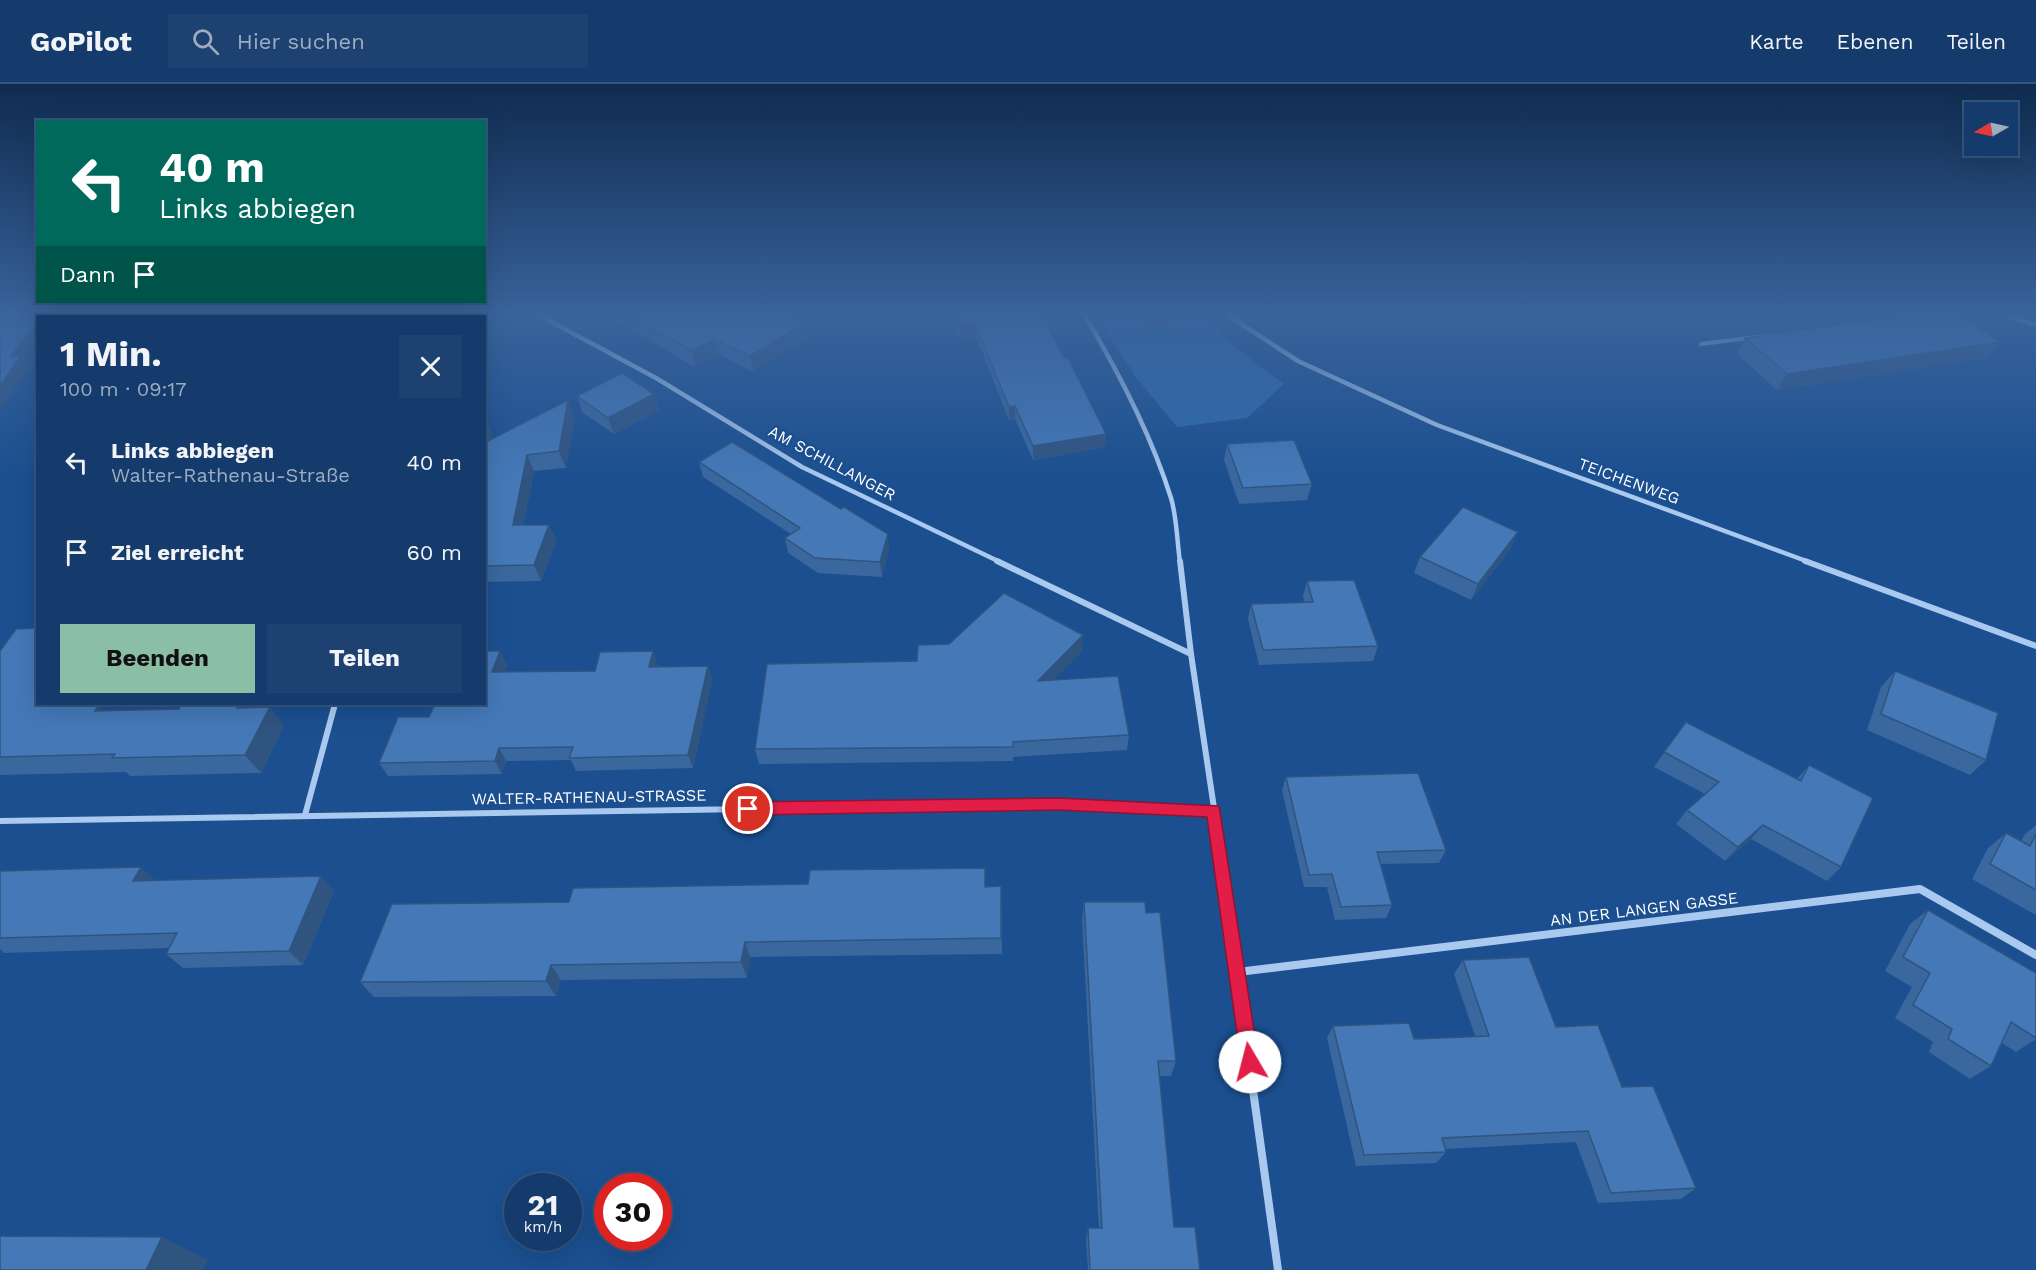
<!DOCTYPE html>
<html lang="de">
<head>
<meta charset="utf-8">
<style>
  :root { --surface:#143b6b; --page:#1d4271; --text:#f1f3f6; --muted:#9dadc1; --line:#33557e; --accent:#8abfa5 }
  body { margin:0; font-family:"Work Sans",sans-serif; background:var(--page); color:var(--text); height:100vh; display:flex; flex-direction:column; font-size:22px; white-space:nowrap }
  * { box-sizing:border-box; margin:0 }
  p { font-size:20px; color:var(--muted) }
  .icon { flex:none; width:33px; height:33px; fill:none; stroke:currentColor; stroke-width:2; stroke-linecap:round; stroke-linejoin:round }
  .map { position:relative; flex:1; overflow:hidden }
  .details { position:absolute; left:36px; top:231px; width:450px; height:390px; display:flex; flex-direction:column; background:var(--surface); border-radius:0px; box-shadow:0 6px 24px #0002,0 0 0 2px var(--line) }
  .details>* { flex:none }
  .guide { position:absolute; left:36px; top:36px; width:450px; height:183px; border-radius:0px; box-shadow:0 6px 24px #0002,0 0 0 2px var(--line); background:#00695c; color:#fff; overflow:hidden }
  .needle { width:39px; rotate:261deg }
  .tools { position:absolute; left:1964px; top:18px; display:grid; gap:12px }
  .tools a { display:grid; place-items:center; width:54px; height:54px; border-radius:0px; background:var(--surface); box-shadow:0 6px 24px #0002,0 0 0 2px var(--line); font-size:30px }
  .speed { position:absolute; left:504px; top:1089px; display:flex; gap:12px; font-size:30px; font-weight:700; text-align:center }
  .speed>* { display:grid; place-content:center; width:78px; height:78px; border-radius:50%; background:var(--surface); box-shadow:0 6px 24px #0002,0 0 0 2px var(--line); line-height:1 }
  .speed small { font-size:15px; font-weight:400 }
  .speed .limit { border:9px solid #d22; background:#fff; color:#111 }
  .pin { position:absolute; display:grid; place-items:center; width:51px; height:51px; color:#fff; margin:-26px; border:3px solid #fff; border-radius:50%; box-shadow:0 2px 6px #0007 }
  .me { position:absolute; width:66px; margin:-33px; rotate:352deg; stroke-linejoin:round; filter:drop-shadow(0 0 4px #0008) }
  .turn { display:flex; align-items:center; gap:21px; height:126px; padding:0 24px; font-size:27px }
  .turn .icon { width:78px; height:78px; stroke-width:2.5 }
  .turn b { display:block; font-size:42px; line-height:51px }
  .then { display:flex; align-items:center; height:57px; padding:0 24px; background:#0003; gap:12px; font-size:22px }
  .round { display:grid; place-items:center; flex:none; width:63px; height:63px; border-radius:0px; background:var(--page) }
  .head { display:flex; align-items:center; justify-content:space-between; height:102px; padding:0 24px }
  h1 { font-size:36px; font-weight:700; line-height:45px }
  .action { display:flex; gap:12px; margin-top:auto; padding:12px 24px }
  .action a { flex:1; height:69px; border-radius:0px; background:var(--accent); color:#111; font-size:24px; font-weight:700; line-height:69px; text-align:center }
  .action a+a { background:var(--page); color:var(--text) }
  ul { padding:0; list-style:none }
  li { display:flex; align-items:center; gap:18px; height:90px; padding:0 24px }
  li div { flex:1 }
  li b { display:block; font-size:22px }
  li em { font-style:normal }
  header { display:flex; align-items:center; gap:36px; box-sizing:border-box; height:84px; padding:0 30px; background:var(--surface); border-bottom:2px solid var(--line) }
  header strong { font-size:28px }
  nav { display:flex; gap:33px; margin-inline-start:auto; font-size:21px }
  .search { width:420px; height:54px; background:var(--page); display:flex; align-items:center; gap:15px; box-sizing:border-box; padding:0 21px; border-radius:0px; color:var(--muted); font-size:22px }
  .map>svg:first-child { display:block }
</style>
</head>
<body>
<header>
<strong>GoPilot</strong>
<div class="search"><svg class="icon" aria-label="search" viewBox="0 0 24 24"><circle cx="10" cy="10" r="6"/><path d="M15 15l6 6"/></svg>Hier suchen</div>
<nav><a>Karte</a><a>Ebenen</a><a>Teilen</a></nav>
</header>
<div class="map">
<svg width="2036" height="1186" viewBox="0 0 2036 1186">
  <rect width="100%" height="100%" fill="#1b4f8f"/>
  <polygon fill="#2e69ad" points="1095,230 1202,230 1234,262 1284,300 1247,334 1177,343 1136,293"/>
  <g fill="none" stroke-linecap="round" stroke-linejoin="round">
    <path fill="#3c6290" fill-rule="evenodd" d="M1137,230h34l4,5 -5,7c-16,4 -23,2 -33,-12z"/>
    <polyline stroke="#a9c9ee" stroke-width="4" points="1701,260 1764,252"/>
    <g stroke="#a9c9ee" stroke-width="4.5">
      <polyline points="537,230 656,294 802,383 1000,478"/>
      <path d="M1084,230c34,57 67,120 87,184 6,20 6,44 9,64"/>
      <polyline points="1226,230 1298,277 1437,341 1809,478"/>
      <polyline points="2003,230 2036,241"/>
    </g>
    <g stroke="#a9c9ee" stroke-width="6">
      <polyline points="997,477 1191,570 1224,791"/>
      <polyline points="1180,477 1191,570"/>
      <polyline points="1805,477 2036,562"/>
      <polyline points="305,731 335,620"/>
      <polyline points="0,737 1058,720 1214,727"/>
    </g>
    <g stroke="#a9c9ee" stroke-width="8">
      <polyline points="1223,790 1278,1186"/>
      <polyline points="1238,888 1920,805 2036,871"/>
    </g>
  </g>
  <g fill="#3a679d">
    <polygon points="605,230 789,230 805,239 807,254 753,288 718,270 695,283"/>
    <polygon points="934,230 1042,230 1064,274 1106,350 1105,363 1033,376 1015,335 1009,336 976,252 959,255 952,237 939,239"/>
    <polygon points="1745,254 1999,258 1987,274 1777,306 1737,270"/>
    <polygon points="577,312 659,326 614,350 582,328"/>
    <polygon points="484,333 492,350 491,356 574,333 566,384 534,387 523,441 549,441 556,457 541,497 484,498"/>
    <polygon points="1227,360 1312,400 1307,416 1239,420 1224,376"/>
    <polygon points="699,378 889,465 882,493 818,489 788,469 785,454 791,450 703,393"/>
    <polygon points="1518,448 1511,464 1471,516 1414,489 1420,473"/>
    <polygon points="1307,497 1378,562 1373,577 1259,581 1248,535 1251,520 1304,519 1303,512"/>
    <polygon points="0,567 38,620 80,620 79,622 99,621 104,627 179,625 182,620 264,620 262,623 284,641 261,689 130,692 126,688 0,691"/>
    <polygon points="1082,567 1053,596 1129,651 1127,666 1013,673 1013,677 759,680 755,665 917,577"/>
    <polygon points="507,581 504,588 595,587 658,581 657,583 708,582 712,596 693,684 576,687 571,676 506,677 502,690 388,692 379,679 429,633"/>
    <polygon points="1895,587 1986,676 1970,691 1867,646 1881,603"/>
    <polygon points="1686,638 1797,695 1809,681 1841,783 1827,797 1751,755 1725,777 1676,740 1687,726 1705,710 1654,683"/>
    <polygon points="1286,693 1446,766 1439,779 1380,780 1392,821 1386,834 1335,836 1327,803 1304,803 1282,706"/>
    <polygon points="2036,741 2036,831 1972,795 1988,764 2006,749 2021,757 2025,750"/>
    <polygon points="0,787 155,796 334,807 303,881 183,884 166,870 169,864 4,869 0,865"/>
    <polygon points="808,800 1001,802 1002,870 750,873 747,894 561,896 556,912 374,913 360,898 569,818"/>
    <polygon points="1084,818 1146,829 1176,977 1171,992 1159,992 1174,1143 1200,1186 1088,1186 1086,1156 1088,1144 1099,1144 1082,836"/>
    <polygon points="1928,826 2036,889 2036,955 2016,968 2002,959 1991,982 1970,995 1929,968 1933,958 1895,934 1912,903 1885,887 1910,840"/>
    <polygon points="1463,876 1556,943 1622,1003 1696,1104 1681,1115 1598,1119 1576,1058 1445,1065 1446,1068 1436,1079 1356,1082 1327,954 1333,942 1414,955 1475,952 1454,890"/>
  </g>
  <g fill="#305480">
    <polygon points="43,230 60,230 58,232 41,232"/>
    <polygon points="391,230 401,230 400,232 390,232"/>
    <polygon points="939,230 951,230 952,237 939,239"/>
    <polygon points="38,237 38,260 25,278 30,284 0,327 0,302 10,273"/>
    <polygon points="805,239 807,254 753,288 750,272"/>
    <polygon points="975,239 976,252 959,255 958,242"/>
    <polygon points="715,255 718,270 695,283 692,267"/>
    <polygon points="1999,258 1987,274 1777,306 1787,290"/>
    <polygon points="654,310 659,326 614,350 608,334"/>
    <polygon points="568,316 574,333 566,384 559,367"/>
    <polygon points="1015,322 1015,335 1009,336 1009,323"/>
    <polygon points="485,333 492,350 486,379 484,377"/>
    <polygon points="1106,350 1105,363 1033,376 1033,362"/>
    <polygon points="527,371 534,387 520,457 513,441"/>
    <polygon points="549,441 556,457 541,497 534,481"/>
    <polygon points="1518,448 1511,464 1471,516 1478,500"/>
    <polygon points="888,450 889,465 882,493 880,478"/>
    <polygon points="1083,551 1082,567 1038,612 1038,597"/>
    <polygon points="500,567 507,581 499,602 492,588"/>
    <polygon points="653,567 658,581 654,597 649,583"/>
    <polygon points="708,582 712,596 693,684 688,671"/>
    <polygon points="49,620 80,620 66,641 47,622"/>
    <polygon points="239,620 264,620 252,642 237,624"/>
    <polygon points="99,621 117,640 95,627"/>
    <polygon points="270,623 284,641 261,689 245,671"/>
    <polygon points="499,664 506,677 502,690 495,677"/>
    <polygon points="1763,741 1751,755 1725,777 1738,763"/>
    <polygon points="141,783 157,798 133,797"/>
    <polygon points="321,792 334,807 303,881 289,867"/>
    <polygon points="745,858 750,873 747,894 741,878"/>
    <polygon points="551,881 561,896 556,912 546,897"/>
    <polygon points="162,1153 208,1176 203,1186 146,1186"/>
  </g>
  <g fill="#4478b7" stroke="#305480" stroke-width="1.5">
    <polygon points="0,230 43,230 41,232 38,232 38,237 10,273 21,272 0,302"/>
    <polygon points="352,230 391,230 390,232 351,232"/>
    <polygon points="626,230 789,230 805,239 750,272 715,255 692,267"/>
    <polygon points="953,230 1042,230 1064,274 1068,274 1106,350 1033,362 1015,322 1009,323 975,239 958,242"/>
    <polygon points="1914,230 1959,230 1999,258 1787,290 1745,254"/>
    <polygon points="622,289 654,310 608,334 577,312"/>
    <polygon points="568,316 559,367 527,371 513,441 549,441 534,481 484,482 484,359"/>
    <polygon points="1294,356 1312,400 1243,404 1227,360"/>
    <polygon points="732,358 841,425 844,423 888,450 880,478 815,474 785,454 800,444 699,378"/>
    <polygon points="1463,423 1518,448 1478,500 1420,473"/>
    <polygon points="1354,496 1378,562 1263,566 1251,520 1313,518 1307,497"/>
    <polygon points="1004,509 1083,551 1038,597 1118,592 1129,651 1013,658 1013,663 755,665 767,580 917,577 918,561 949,560"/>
    <polygon points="38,544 38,620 49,620 47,622 99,621 95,627 179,625 182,620 239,620 237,624 270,623 245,671 112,674 115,670 0,673 0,567 16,545"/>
    <polygon points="484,567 500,567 492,588 595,587 600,568 653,567 649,583 708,582 688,671 569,674 573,663 499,664 495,677 379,679 398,633 429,633 435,620 484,620"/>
    <polygon points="1895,587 1998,629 1986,676 1881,630"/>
    <polygon points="1686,638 1801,697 1809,681 1873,714 1841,783 1763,741 1738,763 1687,726 1719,698 1664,668"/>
    <polygon points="1418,689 1446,766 1377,768 1392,821 1341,823 1332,790 1309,791 1286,693"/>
    <polygon points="2006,749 2030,762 2036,750 2036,806 1990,780"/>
    <polygon points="141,783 133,797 321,792 289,867 166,870 177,849 0,854 0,787"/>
    <polygon points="985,784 985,803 1001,802 1001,854 745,858 741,878 551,881 546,897 360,898 392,820 569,818 573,804 808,800 810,786"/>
    <polygon points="1084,818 1145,818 1146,829 1160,828 1176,977 1158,977 1174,1143 1195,1143 1200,1186 1090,1186 1088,1144 1102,1144"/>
    <polygon points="1928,826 2036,889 2036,954 2011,938 1991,982 1948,955 1952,945 1913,921 1930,889 1903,873"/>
    <polygon points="1529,873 1556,943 1598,941 1622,1003 1653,1002 1696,1104 1611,1109 1588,1047 1442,1054 1446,1068 1364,1071 1333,942 1409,939 1414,955 1489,952 1463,876"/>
    <polygon points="0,1152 162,1153 146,1186 0,1186"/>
  </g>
  <linearGradient id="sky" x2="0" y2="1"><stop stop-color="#0f2b4f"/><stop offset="0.58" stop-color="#39639b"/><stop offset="1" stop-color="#39639b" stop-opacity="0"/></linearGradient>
  <rect width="2036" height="396" fill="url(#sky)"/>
  <polygon fill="#e11d48" stroke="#92132f" stroke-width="1.5" points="1058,714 1219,722 1259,978 1257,984 1250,986 1244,984 1241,978 1207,733 1058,726 748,731 740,725 748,718"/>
  <g text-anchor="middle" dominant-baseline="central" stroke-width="5" stroke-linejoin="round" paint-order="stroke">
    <g font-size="16" fill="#fff" stroke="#1b4f8f">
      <text transform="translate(832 379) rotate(28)">AM SCHILLANGER</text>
      <text transform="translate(1629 397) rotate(20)">TEICHENWEG</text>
      <text transform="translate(589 713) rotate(-1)">WALTER-RATHENAU-STRASSE</text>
      <text transform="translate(1644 825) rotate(-7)">AN DER LANGEN GASSE</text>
    </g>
  </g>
</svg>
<div class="tools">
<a><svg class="needle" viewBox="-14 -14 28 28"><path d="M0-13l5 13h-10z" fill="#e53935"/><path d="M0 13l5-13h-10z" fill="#9dadc1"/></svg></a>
</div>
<div class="speed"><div>21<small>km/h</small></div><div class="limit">30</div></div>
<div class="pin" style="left:748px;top:725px;background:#d93025"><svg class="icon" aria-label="arrive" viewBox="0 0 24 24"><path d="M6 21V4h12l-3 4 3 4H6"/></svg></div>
<svg class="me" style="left:1250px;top:978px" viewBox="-20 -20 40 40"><circle r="19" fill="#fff"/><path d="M0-13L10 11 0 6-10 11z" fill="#e11d48"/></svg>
<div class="guide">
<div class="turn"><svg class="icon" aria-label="left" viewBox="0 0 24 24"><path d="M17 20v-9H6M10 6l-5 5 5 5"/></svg><div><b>40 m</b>Links abbiegen</div></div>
<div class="then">Dann<svg class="icon" aria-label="arrive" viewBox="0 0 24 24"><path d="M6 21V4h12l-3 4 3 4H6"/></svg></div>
</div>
<section class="details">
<div class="head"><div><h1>1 Min.</h1><p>100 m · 09:17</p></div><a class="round"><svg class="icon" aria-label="close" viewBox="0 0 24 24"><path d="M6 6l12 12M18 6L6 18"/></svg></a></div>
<ul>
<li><svg class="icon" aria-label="left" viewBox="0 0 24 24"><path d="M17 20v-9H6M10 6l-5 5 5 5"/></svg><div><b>Links abbiegen</b><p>Walter-Rathenau-Straße</p></div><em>40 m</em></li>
<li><svg class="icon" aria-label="arrive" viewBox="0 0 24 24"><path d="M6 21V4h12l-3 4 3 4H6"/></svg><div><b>Ziel erreicht</b></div><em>60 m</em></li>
</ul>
<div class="action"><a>Beenden</a><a>Teilen</a></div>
</section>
</div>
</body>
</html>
